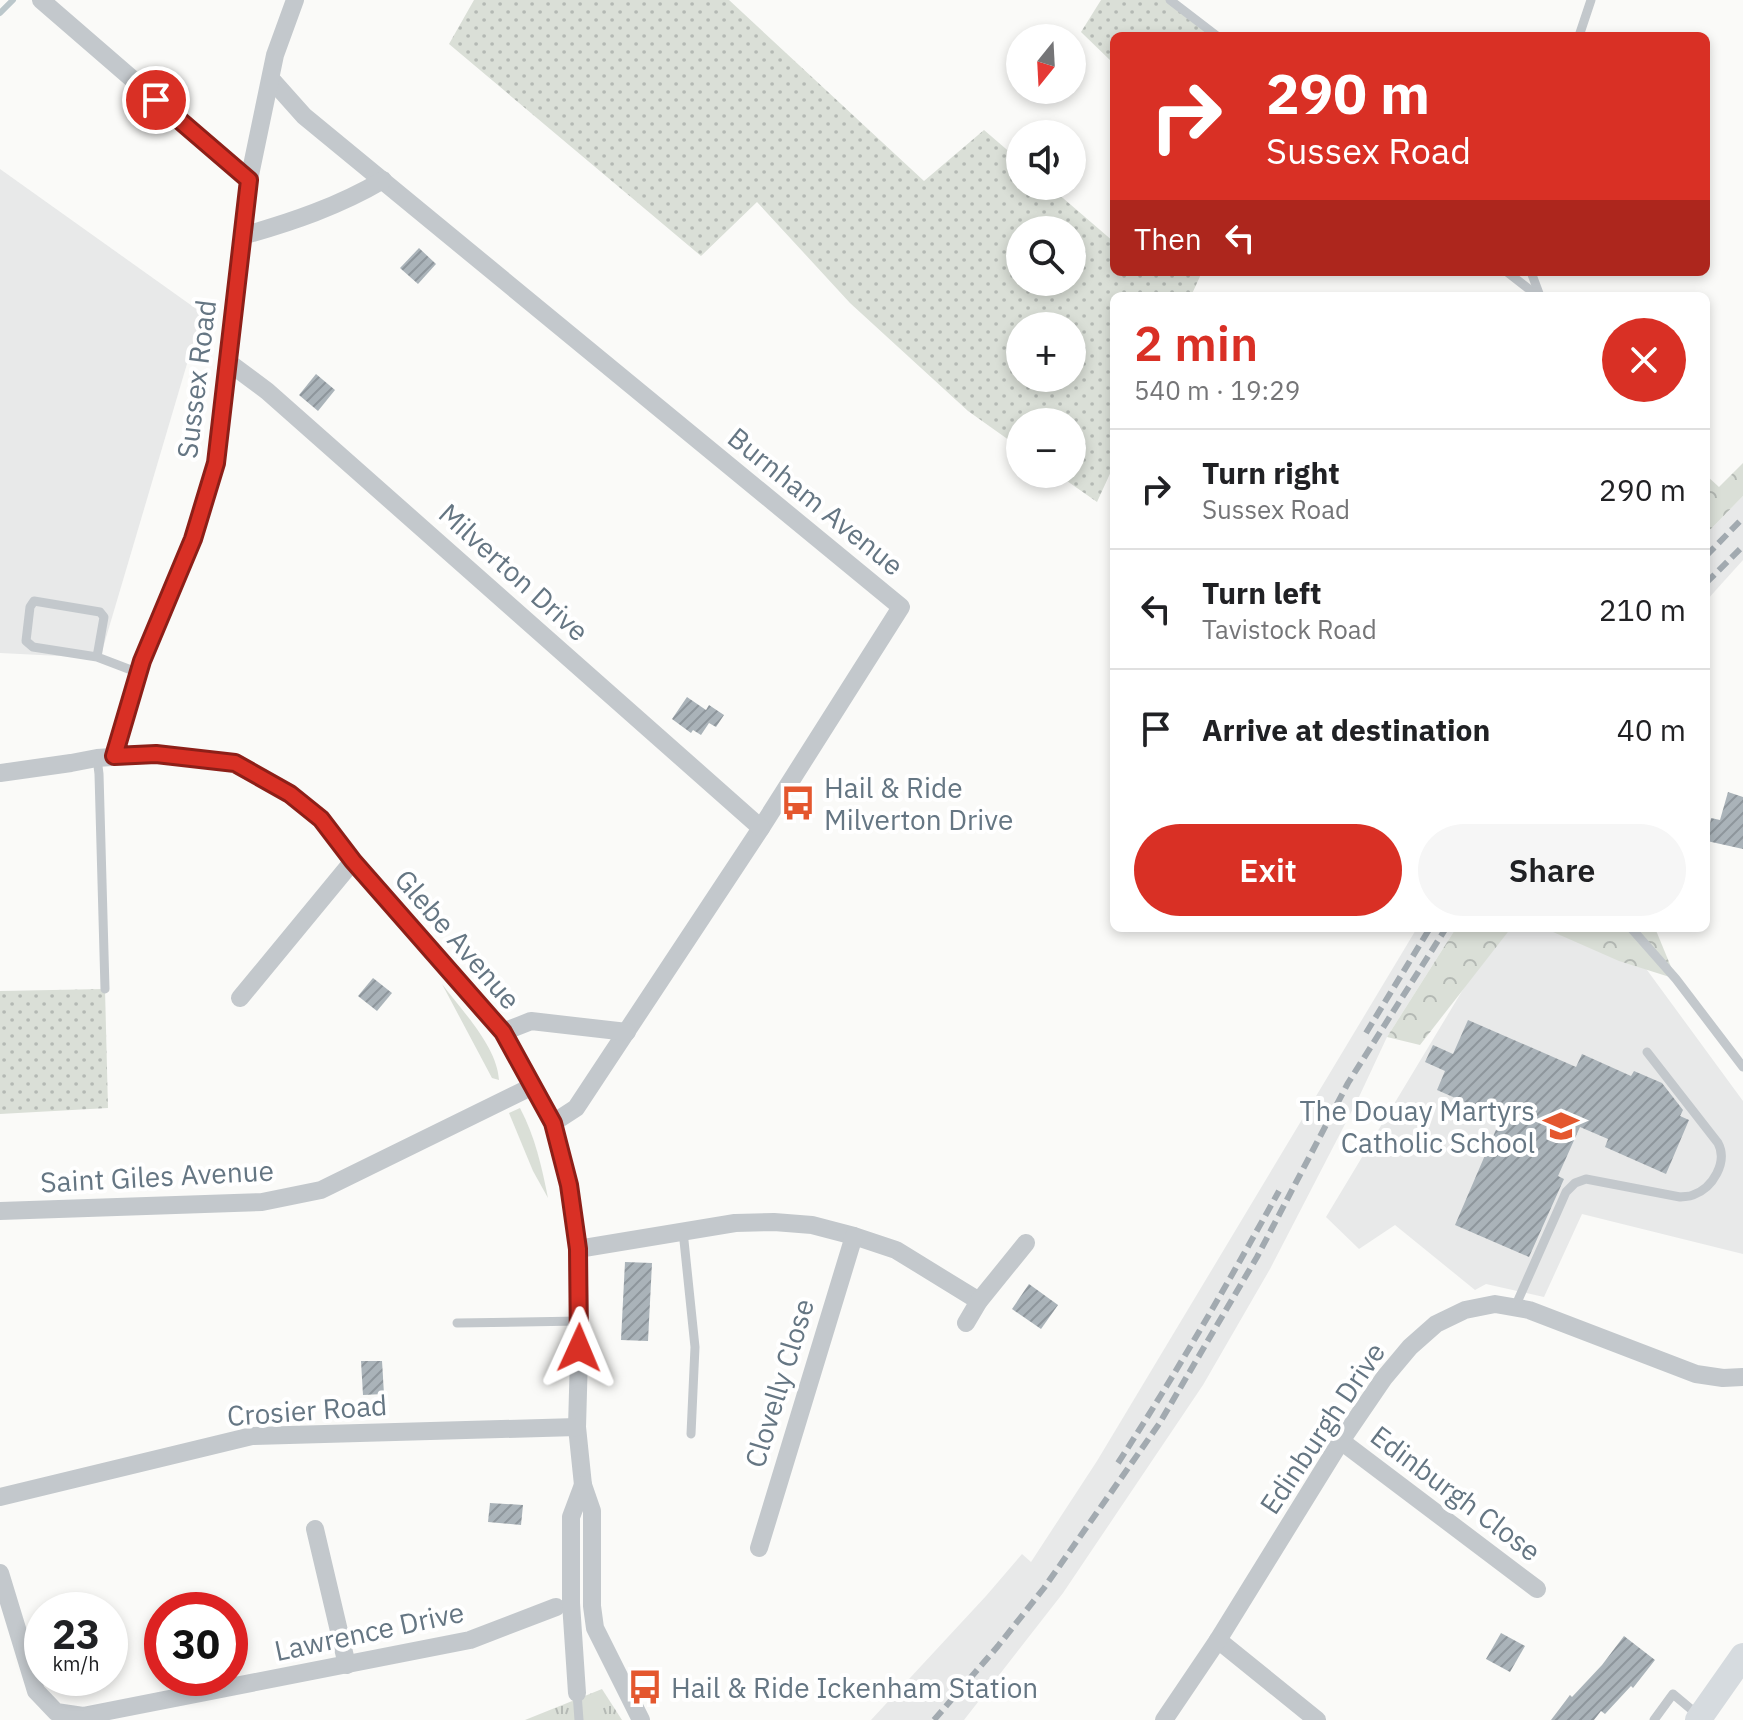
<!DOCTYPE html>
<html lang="en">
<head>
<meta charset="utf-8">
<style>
  :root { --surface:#fff; --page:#f6f6f6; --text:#202124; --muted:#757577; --line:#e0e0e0; --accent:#d93025 }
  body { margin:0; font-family:"IBM Plex Sans",sans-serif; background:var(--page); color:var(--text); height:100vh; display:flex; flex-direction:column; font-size:30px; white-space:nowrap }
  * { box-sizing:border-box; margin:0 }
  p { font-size:26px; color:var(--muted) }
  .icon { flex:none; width:44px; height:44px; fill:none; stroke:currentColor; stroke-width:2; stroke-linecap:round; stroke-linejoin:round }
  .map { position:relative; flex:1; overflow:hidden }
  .side { position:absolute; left:1110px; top:292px; width:600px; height:640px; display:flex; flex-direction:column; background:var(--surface); border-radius:12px; box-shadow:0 4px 12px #0003 }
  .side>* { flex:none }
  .hud { position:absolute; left:1110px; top:32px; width:600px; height:244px; border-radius:12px; box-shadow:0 4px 12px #0003; background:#d93025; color:#fff; overflow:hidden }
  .needle { width:52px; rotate:198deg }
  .tools { position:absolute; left:1006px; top:24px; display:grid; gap:16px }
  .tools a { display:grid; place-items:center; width:80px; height:80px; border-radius:50%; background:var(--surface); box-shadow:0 4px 12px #0003; font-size:40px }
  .speed { position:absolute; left:24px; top:1592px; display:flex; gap:16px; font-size:40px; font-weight:700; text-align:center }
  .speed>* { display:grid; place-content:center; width:104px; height:104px; border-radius:50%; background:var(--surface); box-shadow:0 4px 12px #0003; line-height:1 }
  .speed small { font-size:20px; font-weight:400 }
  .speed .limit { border:12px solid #d22; background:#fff; color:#111 }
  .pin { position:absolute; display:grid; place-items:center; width:68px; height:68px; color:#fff; margin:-34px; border:4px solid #fff; border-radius:50%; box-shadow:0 2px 8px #0007 }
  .me { position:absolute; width:88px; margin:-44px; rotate:1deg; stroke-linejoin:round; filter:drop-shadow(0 0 6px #0008) }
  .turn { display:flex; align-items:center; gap:28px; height:168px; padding:0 24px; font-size:36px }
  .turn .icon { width:104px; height:104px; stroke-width:2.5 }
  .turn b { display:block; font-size:56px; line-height:68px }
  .then { display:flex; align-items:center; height:76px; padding:0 24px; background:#0003; gap:16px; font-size:30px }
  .round { display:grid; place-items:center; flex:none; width:84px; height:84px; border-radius:42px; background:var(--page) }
  .overview { display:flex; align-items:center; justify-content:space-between; height:136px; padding:0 24px }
  h1 { font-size:48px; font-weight:600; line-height:60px; color:var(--accent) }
  .button { display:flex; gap:16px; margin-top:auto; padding:16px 24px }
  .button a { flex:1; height:92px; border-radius:48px; background:var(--accent); color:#fff; font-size:32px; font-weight:600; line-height:92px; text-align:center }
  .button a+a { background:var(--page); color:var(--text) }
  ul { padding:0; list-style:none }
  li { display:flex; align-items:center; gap:24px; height:120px; padding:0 24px; border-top:2px solid var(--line) }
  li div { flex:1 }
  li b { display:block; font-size:30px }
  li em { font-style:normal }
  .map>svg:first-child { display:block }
</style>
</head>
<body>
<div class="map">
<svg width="1743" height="1720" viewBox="0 0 1743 1720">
  <defs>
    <pattern id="forest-crowns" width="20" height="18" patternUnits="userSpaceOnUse" patternTransform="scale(2)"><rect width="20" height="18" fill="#dadfd7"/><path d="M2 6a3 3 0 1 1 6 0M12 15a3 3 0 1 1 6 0" fill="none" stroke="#b4b9b4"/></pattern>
    <pattern id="park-tufts" width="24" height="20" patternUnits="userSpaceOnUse" patternTransform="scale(2)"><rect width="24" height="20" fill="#dadfd7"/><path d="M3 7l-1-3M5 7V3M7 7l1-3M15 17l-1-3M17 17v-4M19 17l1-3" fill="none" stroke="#b4b9b4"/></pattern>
    <pattern id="garden-dots" width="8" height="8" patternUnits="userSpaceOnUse" patternTransform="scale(2)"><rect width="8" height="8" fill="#dadfd7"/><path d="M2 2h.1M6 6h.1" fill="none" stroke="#b4b9b4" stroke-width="1.8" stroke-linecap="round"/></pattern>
    <pattern id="building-hatch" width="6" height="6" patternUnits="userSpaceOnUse" patternTransform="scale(2)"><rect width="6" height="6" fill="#aab3b9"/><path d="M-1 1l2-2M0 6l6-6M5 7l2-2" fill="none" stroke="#8e969c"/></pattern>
  </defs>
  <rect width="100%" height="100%" fill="#fafaf8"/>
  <g fill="#e8e9e9">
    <polygon points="0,169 202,313 100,658 0,653"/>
    <polygon points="1743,496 1743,560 1706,601 1706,534"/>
    <polygon points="1417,928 1456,928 1387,1037 1358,1099 1270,1269 1203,1385 1063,1593 964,1720 871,1720 986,1596 1022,1554 1031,1562 1097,1461"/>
    <polygon points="1500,928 1615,928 1647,970 1743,1101 1743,1254 1582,1214 1544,1297 1486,1284 1475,1290 1395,1225 1359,1249 1326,1217"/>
  </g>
  <g fill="#dadfd7">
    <path d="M442,984c20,27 55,62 57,96l-7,-2z"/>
    <path d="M520,1108c15,28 22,60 28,90l-15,-27 -24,-58z"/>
  </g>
  <g fill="url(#forest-crowns)">
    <polygon points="1743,463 1743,496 1706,534 1706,475 1719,487"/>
    <polygon points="1456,928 1511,928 1420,1045 1387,1037"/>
    <polygon points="1544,928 1655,928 1676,979 1619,961"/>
  </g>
  <polygon fill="url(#park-tufts)" points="602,1689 622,1720 525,1720"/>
  <g fill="url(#garden-dots)" fill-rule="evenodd">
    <path d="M474,0h255l195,181 60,-51 36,31v25h29l65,56v30h88l-11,24h-77v169l-17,37 -40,-28h15v-52h-52v26l-52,-37 -118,-108 -93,-101 -56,54 -252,-212zM1020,230h52v52h-52zM1020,326h52v52h-52z"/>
    <polygon points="1101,0 1170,0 1217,36 1114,36 1114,64 1081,32"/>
    <polygon points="105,989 108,1108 0,1114 0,991"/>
  </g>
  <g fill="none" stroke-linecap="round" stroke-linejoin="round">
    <polyline stroke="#bbc7cb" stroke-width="6" points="0,13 13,0"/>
  </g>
  <g fill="url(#building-hatch)">
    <polygon points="419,248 436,264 418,284 400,268"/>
    <polygon points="316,374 335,390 318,411 299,395"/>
    <polygon points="687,697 706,710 709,705 724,715 716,727 709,723 701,735 693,730 691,733 672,719"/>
    <polygon points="1728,792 1743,797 1743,849 1707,841 1711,818 1720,820"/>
    <polygon points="373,978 392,993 377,1011 358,996"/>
    <polygon points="1468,1020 1576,1067 1582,1054 1631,1076 1634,1071 1662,1083 1683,1110 1680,1116 1689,1120 1666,1174 1605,1147 1608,1139 1580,1127 1558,1176 1564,1179 1529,1257 1455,1225 1501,1118 1437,1090 1445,1071 1425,1062 1433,1045 1453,1054"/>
    <polygon points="625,1262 652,1263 648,1341 621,1340"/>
    <polygon points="1029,1284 1058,1305 1041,1329 1012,1309"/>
    <polygon points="361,1361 382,1361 384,1394 363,1395"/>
    <polygon points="490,1503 523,1505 521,1525 488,1522"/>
    <polygon points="1501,1633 1525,1646 1510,1672 1486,1659"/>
    <polygon points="1624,1636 1655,1660 1633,1688 1631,1686 1605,1714 1601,1711 1594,1720 1551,1720 1570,1695 1572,1697 1602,1665"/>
  </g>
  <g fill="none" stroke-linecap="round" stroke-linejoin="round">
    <g stroke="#c3c8cc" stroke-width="9">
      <polyline points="1170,0 1217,36"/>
      <polyline points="1579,36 1591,0"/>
      <polyline points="1507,272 1538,296"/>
      <polyline points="1531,272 1540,296"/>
      <polyline points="97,657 33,647 26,641 30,607 34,601 100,612 104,617 97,657 139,673"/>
      <polyline points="97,758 99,774 105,989"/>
      <polyline points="1631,928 1676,979 1743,1067"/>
      <polyline points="683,1231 695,1347 691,1434"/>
      <path d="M1515,1307l51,-115 9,-9 11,-4 94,18c5,-1 9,0 13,-2 20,-7 35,-33 25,-52l-71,-91"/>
      <polyline points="457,1323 580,1321"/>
      <polyline points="577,1693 579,1720"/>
      <polyline points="1654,1720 1673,1694 1698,1715"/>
    </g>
    <g stroke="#c3c8cc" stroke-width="18">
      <polyline points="41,0 249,180"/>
      <polyline points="271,79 304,116 901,607 761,828 576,1108 553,1123"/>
      <path d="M242,236c50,-14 97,-30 141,-56"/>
      <polyline points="228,362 267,391 761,828"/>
      <polyline points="114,756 142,661 193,539 216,463 249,180 275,55 295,0"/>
      <polyline points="0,773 71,763 97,758 156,754 235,763 290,794 321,819 353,861 503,1032 553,1123 569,1185 578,1249 580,1321 577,1427 583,1485 592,1511 592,1606 595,1628 641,1720"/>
      <polyline points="240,998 353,861"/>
      <polyline points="503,1032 531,1021 627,1032"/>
      <polyline points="0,1211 262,1202 321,1190 533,1086"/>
      <polyline points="578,1249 735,1223 774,1222 812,1225 854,1236 896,1250 979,1301"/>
      <polyline points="966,1323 979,1301 1026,1243"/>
      <polyline points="1341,1441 1537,1589"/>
      <polyline points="0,1497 252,1436 577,1427"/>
      <polyline points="315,1529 347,1665"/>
      <polyline points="759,1548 854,1236"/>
      <polyline points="0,1573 36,1691 56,1712 83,1716 470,1640 556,1607"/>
      <polyline points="1218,1640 1317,1720"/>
      <polyline points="577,1693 571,1603 571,1517 583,1485"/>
      <polyline points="1164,1720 1218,1640 1341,1441 1384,1378 1410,1347 1436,1324 1465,1310 1495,1304 1529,1310 1696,1374 1723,1378 1743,1377"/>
    </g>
    <polyline stroke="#d6dbdf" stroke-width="26" points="1698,1720 1743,1656"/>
    <g stroke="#a2aab0" stroke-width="6" stroke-dasharray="12 6" stroke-linecap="butt">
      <polyline points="1706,556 1743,518"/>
      <polyline points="1706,583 1743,546"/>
      <polyline points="1366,1033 1430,928"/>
      <path d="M1118,1463c58,-89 110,-180 161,-272"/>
      <polyline points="934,1720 998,1646 1044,1588 1159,1424 1257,1257 1348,1083 1446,928"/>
    </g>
  </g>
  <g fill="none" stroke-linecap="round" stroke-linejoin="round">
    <g stroke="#8d1f18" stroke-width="20">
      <polyline id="route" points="156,100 249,180 216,463 193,539 142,661 114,756 156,754 235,763 290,794 321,819 353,861 503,1032 553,1123 569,1185 578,1249 579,1348"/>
    </g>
    <use href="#route" stroke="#d93025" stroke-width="14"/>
  </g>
  <defs>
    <g id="bus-bare" transform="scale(2.76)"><path d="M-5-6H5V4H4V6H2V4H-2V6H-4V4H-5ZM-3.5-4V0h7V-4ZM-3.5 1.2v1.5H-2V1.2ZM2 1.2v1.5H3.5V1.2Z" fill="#e4572e" stroke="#fff" stroke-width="2.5" paint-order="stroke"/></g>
    <g id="school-bare" transform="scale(2.76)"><path d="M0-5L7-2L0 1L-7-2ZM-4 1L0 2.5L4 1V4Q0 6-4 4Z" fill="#e4572e" stroke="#fff" stroke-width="2.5" paint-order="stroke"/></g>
  </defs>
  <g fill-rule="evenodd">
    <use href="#bus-bare" x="798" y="803"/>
    <use href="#school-bare" x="1561" y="1126"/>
    <use href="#bus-bare" x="645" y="1687"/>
  </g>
  <g text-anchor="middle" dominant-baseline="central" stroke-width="8" stroke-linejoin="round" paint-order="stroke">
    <g font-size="28" fill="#657683" stroke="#fff">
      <text transform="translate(196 379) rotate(-83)">Sussex Road</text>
      <text transform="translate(816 501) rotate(39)">Burnham Avenue</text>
      <text transform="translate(514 572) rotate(42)">Milverton Drive</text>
      <text transform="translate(458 939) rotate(49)">Glebe Avenue</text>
      <text transform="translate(157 1176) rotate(-3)">Saint Giles Avenue</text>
      <text transform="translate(779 1383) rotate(-73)">Clovelly Close</text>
      <text transform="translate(307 1410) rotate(-4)">Crosier Road</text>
      <text transform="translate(1322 1428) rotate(-56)">Edinburgh Drive</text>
      <text transform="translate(1456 1493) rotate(37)">Edinburgh Close</text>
      <text transform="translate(369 1631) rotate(-12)">Lawrence Drive</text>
    </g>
    <g font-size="28" fill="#657683" stroke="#fff" text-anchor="start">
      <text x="824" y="787">Hail &amp; Ride<tspan x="824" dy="32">Milverton Drive</tspan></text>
      <text x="1535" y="1110" text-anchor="end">The Douay Martyrs<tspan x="1535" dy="32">Catholic School</tspan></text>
      <text x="671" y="1687">Hail &amp; Ride Ickenham Station</text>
    </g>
  </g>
</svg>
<div class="tools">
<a><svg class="needle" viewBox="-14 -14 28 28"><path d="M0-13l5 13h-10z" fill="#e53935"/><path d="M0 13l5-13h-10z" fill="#757577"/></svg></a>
<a><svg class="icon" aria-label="sound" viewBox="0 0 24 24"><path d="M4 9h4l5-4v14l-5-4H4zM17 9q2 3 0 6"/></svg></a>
<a><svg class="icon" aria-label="search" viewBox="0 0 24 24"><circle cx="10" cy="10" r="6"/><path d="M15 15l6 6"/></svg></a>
<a>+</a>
<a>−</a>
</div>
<div class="speed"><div>23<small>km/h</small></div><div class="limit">30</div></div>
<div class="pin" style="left:156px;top:100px;background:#d93025"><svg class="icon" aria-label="arrive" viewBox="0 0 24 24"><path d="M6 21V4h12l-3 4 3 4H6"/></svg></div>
<svg class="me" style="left:579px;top:1348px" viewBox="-20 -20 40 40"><path d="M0-17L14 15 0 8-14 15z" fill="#d93025" stroke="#fff" stroke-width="4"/></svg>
<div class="hud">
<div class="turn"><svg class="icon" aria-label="right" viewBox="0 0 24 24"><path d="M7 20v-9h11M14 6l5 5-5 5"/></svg><div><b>290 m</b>Sussex Road</div></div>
<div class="then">Then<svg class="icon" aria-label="left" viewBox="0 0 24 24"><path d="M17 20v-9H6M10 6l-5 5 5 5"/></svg></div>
</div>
<section class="side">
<div class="overview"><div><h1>2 min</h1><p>540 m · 19:29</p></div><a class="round" style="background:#d93025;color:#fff"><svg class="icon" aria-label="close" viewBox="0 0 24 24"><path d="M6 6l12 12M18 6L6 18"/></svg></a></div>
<ul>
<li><svg class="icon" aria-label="right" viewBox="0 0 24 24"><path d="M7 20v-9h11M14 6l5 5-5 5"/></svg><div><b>Turn right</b><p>Sussex Road</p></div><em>290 m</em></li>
<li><svg class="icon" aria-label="left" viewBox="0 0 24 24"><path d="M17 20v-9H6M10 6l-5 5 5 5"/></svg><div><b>Turn left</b><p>Tavistock Road</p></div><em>210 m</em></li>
<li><svg class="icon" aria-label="arrive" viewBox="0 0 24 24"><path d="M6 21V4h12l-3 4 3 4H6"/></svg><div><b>Arrive at destination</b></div><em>40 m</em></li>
</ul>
<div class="button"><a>Exit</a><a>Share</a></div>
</section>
</div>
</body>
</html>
